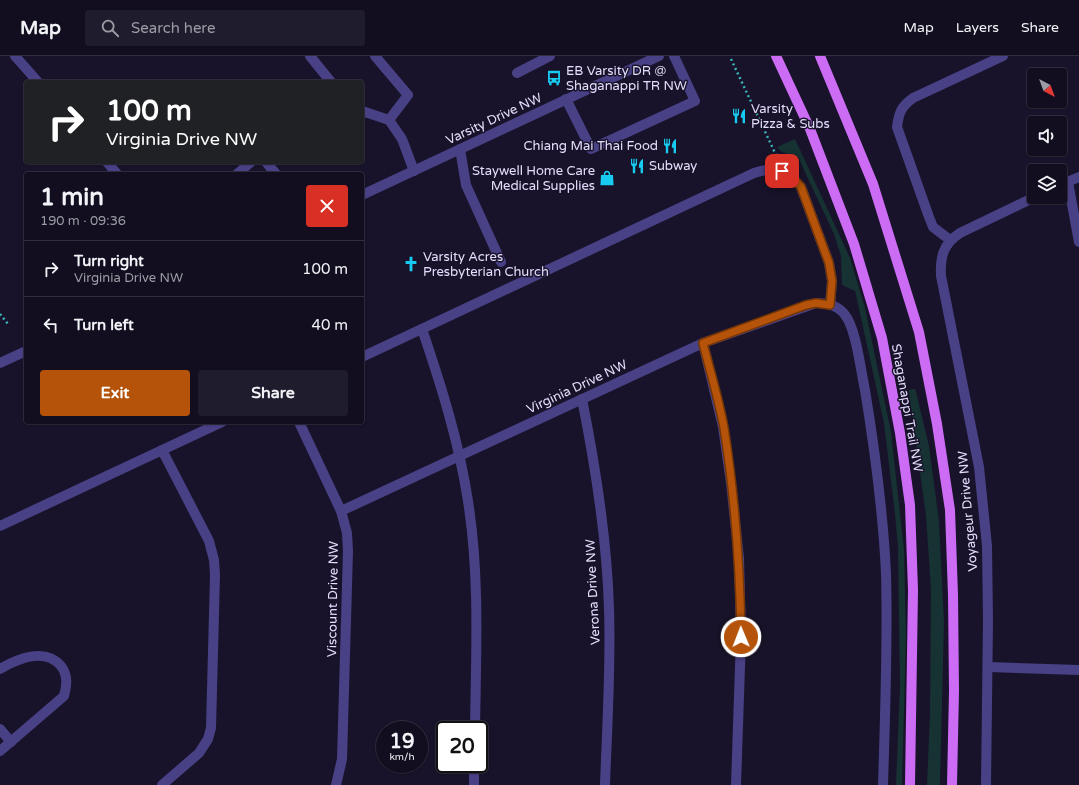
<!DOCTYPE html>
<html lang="en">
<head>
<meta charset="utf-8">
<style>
  :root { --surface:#120e20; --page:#1f1c2d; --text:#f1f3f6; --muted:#9c9ca5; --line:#312e3e; --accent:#b45309 }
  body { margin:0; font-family:"Varela Round",sans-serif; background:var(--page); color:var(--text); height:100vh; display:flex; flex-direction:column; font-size:15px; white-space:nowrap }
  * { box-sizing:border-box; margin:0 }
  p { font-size:13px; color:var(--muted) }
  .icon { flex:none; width:22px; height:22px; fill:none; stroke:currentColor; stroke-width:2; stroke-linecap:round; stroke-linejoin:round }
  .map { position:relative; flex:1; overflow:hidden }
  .side { position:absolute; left:24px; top:116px; width:340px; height:252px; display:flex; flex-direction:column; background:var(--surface); border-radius:4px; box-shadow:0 1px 3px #0004,0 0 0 1px var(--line) }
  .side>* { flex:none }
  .banner { position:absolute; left:24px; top:24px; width:340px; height:84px; border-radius:4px; box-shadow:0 1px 3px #0004,0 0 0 1px var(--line); background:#202124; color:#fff; overflow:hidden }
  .needle { width:26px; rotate:139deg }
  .buttons { position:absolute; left:1027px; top:12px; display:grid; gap:8px }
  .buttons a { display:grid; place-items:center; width:40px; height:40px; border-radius:4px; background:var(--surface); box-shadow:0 1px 3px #0004,0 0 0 1px var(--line); font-size:20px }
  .speed { position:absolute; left:376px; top:665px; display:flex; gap:8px; font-size:20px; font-weight:700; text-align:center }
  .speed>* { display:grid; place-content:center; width:52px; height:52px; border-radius:50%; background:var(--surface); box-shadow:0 1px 3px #0004,0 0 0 1px var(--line); line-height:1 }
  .speed small { font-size:10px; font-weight:400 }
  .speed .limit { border:2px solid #111; border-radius:6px; background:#fff; color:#111 }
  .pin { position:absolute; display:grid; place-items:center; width:34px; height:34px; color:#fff; margin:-17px; border-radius:8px; box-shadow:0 2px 6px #0006 }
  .me { position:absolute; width:44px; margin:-22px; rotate:359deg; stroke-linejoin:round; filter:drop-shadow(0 0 3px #0008) }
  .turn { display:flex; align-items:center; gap:14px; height:84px; padding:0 16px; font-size:18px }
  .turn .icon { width:52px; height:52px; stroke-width:2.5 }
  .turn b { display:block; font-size:28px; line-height:34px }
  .round { display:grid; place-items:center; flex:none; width:42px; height:42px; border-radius:4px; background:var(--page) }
  .headline { display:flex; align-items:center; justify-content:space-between; height:68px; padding:0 16px }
  h1 { font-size:24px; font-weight:800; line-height:30px }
  .button { display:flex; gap:8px; margin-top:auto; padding:8px 16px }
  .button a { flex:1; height:46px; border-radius:4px; background:var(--accent); color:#fff; font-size:16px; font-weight:800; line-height:46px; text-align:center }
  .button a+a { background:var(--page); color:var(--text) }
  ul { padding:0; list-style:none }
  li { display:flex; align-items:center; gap:12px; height:56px; padding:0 16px; border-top:1px solid var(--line) }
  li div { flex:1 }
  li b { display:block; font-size:15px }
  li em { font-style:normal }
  header { display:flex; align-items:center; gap:24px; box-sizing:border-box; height:56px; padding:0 20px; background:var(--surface); border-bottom:1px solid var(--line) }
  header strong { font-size:19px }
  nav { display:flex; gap:22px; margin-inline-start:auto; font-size:14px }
  .search { width:280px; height:36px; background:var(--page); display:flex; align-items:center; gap:10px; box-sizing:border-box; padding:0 14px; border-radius:4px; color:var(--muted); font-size:15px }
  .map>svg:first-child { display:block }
</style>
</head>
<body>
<header>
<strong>Map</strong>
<div class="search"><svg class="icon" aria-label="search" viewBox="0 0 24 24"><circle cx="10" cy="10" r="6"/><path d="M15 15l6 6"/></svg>Search here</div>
<nav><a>Map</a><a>Layers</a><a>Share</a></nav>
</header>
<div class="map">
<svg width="1079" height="729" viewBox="0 0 1079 729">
  <rect width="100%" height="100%" fill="#18132a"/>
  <g fill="#163233">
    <polygon points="795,83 850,202 865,252 891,376 904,493 906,580 902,729 896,729 900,630 898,491 895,458 884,367 856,239 855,235 842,229 841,200 834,178 798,101 782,96 777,91"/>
    <polygon points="913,333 915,333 916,336 929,390 939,465 944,566 940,729 927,729 930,657 931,534 926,460 909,336 909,334"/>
  </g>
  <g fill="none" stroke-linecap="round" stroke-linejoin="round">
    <g stroke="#39b3b5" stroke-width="2.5" stroke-dasharray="2 3" stroke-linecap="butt">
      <polyline points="731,3 776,99"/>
      <polyline points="0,258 8,268"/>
    </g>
    <g stroke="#494185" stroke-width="10">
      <polyline points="310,0 331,26"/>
      <polyline points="375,0 408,39 389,64"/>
      <polyline points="517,17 550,0"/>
      <polyline points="566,43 591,93 695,45 674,0"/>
      <polyline points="362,55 389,64 402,83 414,115"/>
      <polyline points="460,93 466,129 501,206"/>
      <polyline points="266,106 276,118"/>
      <polyline points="237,118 251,106"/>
      <polyline points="1068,126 1079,186"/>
      <path d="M950,184l-17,-13 -4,-10 -32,-90c2,-15 4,-20 16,-29l90,-42"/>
      <path d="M422,273c19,56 37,113 46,172 12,76 8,152 7,229"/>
      <polyline points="703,287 723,371 731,427 739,502 741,581 736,729"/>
      <path d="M362,301l392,-184c21,-7 33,-4 47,14l28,76 3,18 -2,24"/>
      <polyline points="0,470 222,366"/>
      <polyline points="162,729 199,697 208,683 211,672 215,519 214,504 209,485 162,394"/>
      <polyline points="474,729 474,708"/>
    </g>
    <g stroke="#494185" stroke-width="10">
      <polyline points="15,0 38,26"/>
      <polyline points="107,106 117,118"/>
      <polyline points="1060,129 1079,121"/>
      <polyline points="362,139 659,0"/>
      <polyline points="0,307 26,295"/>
      <path d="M582,343c14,70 25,139 27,210 2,59 -2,118 -4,176"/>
      <polyline points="299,366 341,455 347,477 348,495 342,703 336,729"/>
      <path d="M341,455l362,-168 113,-40c11,0 22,2 29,12 11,13 16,57 20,75 10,61 18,122 21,183 2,71 -1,142 -3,212"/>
      <polyline points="988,611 1079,614"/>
      <path d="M0,613c17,-10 45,-22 61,-3 7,9 6,19 3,30l-64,55"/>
      <polyline points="0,673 11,686"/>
      <path d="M986,729l2,-164 -1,-75 -8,-79 -38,-191c-1,-19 2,-32 19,-43l75,-36"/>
    </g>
    <g stroke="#cc6cf5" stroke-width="10">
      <polyline points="776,0 810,73 854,188 882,282 900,377 910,449 913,534 910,729"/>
      <polyline points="820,0 873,128 919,276 937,368 950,454 953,539 954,635 952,729"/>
    </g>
  </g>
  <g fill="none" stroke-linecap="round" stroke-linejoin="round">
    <g stroke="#753606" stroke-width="10">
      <path id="route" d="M741,581c-1,-70 -6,-140 -17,-209 -5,-28 -14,-57 -21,-85l103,-38 10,-2 14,2 2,-24 -3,-18 -28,-76 -7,-8 -12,-8"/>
    </g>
    <use href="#route" stroke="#b45309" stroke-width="7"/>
  </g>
  <defs>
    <g id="bus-bare" transform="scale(1.2)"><path d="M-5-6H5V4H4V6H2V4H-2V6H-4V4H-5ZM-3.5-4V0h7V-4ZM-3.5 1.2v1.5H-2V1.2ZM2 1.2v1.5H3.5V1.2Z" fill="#17caf0" stroke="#18132a" stroke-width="2.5" paint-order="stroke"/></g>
    <g id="restaurant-bare" transform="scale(1.2)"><path d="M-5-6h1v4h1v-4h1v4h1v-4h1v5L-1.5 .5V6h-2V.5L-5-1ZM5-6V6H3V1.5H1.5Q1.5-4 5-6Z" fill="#17caf0" stroke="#18132a" stroke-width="2.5" paint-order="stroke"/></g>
    <g id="shop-bare" transform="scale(1.2)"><path d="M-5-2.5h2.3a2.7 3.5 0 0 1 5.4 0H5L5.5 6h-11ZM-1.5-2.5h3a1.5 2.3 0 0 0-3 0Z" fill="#17caf0" stroke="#18132a" stroke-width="2.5" paint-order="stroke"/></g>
    <g id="church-bare" transform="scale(1.2)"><path d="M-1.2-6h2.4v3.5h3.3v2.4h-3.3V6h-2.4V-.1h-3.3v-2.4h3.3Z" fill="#17caf0" stroke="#18132a" stroke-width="2.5" paint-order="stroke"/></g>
  </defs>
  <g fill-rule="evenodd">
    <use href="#bus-bare" x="554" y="22"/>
    <use href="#restaurant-bare" x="739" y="60"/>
    <use href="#restaurant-bare" x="670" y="90"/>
    <use href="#restaurant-bare" x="637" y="110"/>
    <use href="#shop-bare" x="607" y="122"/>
    <use href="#church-bare" x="411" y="208"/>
  </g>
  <g text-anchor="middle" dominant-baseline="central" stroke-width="3" stroke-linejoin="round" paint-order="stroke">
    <g font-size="13" fill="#e4defd" stroke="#18132a" text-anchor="start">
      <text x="566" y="15">EB Varsity DR @<tspan x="566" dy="15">Shaganappi TR NW</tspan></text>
      <text x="751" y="53">Varsity<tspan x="751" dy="15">Pizza &amp; Subs</tspan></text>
      <text x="658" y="90" text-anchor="end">Chiang Mai Thai Food</text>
      <text x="649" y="110">Subway</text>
      <text x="595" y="115" text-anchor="end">Staywell Home Care<tspan x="595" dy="15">Medical Supplies</tspan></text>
      <text x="423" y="201">Varsity Acres<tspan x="423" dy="15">Presbyterian Church</tspan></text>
    </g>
    <g font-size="13" fill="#e4defd" stroke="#18132a">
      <text transform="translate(494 63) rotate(-25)">Varsity Drive NW</text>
      <text transform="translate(577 331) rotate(-25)">Virginia Drive NW</text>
      <text transform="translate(907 352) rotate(80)">Shaganappi Trail NW</text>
      <text transform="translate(968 455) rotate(-95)">Voyageur Drive NW</text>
      <text transform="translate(593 536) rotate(-93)">Verona Drive NW</text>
      <text transform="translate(333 543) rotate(-89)">Viscount Drive NW</text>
    </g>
  </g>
</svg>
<div class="buttons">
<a><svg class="needle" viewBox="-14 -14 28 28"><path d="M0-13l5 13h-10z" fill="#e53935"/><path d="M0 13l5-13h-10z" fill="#9c9ca5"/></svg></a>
<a><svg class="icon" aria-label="sound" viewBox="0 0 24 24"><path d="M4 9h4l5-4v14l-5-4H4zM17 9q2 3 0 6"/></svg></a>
<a><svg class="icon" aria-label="layers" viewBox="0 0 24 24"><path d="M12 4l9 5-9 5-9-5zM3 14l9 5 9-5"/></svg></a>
</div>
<div class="speed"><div>19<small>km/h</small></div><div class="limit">20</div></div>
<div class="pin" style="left:782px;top:115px;background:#d93025"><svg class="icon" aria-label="arrive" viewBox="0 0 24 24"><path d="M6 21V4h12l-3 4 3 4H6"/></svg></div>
<svg class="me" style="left:741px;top:581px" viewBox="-20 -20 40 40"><circle r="17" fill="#b45309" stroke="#fff" stroke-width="3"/><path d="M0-11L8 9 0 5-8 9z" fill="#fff"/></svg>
<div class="banner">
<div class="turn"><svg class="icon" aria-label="right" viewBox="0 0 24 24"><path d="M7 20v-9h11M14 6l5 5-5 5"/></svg><div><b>100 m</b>Virginia Drive NW</div></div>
</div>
<section class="side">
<div class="headline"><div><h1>1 min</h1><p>190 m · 09:36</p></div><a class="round" style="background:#d93025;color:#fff"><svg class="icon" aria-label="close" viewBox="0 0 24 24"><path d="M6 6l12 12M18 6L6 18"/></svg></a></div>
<ul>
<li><svg class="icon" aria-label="right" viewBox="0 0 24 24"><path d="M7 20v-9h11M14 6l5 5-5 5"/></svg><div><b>Turn right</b><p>Virginia Drive NW</p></div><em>100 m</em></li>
<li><svg class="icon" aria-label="left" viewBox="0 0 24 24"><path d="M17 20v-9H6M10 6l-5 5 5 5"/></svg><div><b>Turn left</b></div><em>40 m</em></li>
</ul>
<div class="button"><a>Exit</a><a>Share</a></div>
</section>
</div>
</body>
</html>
